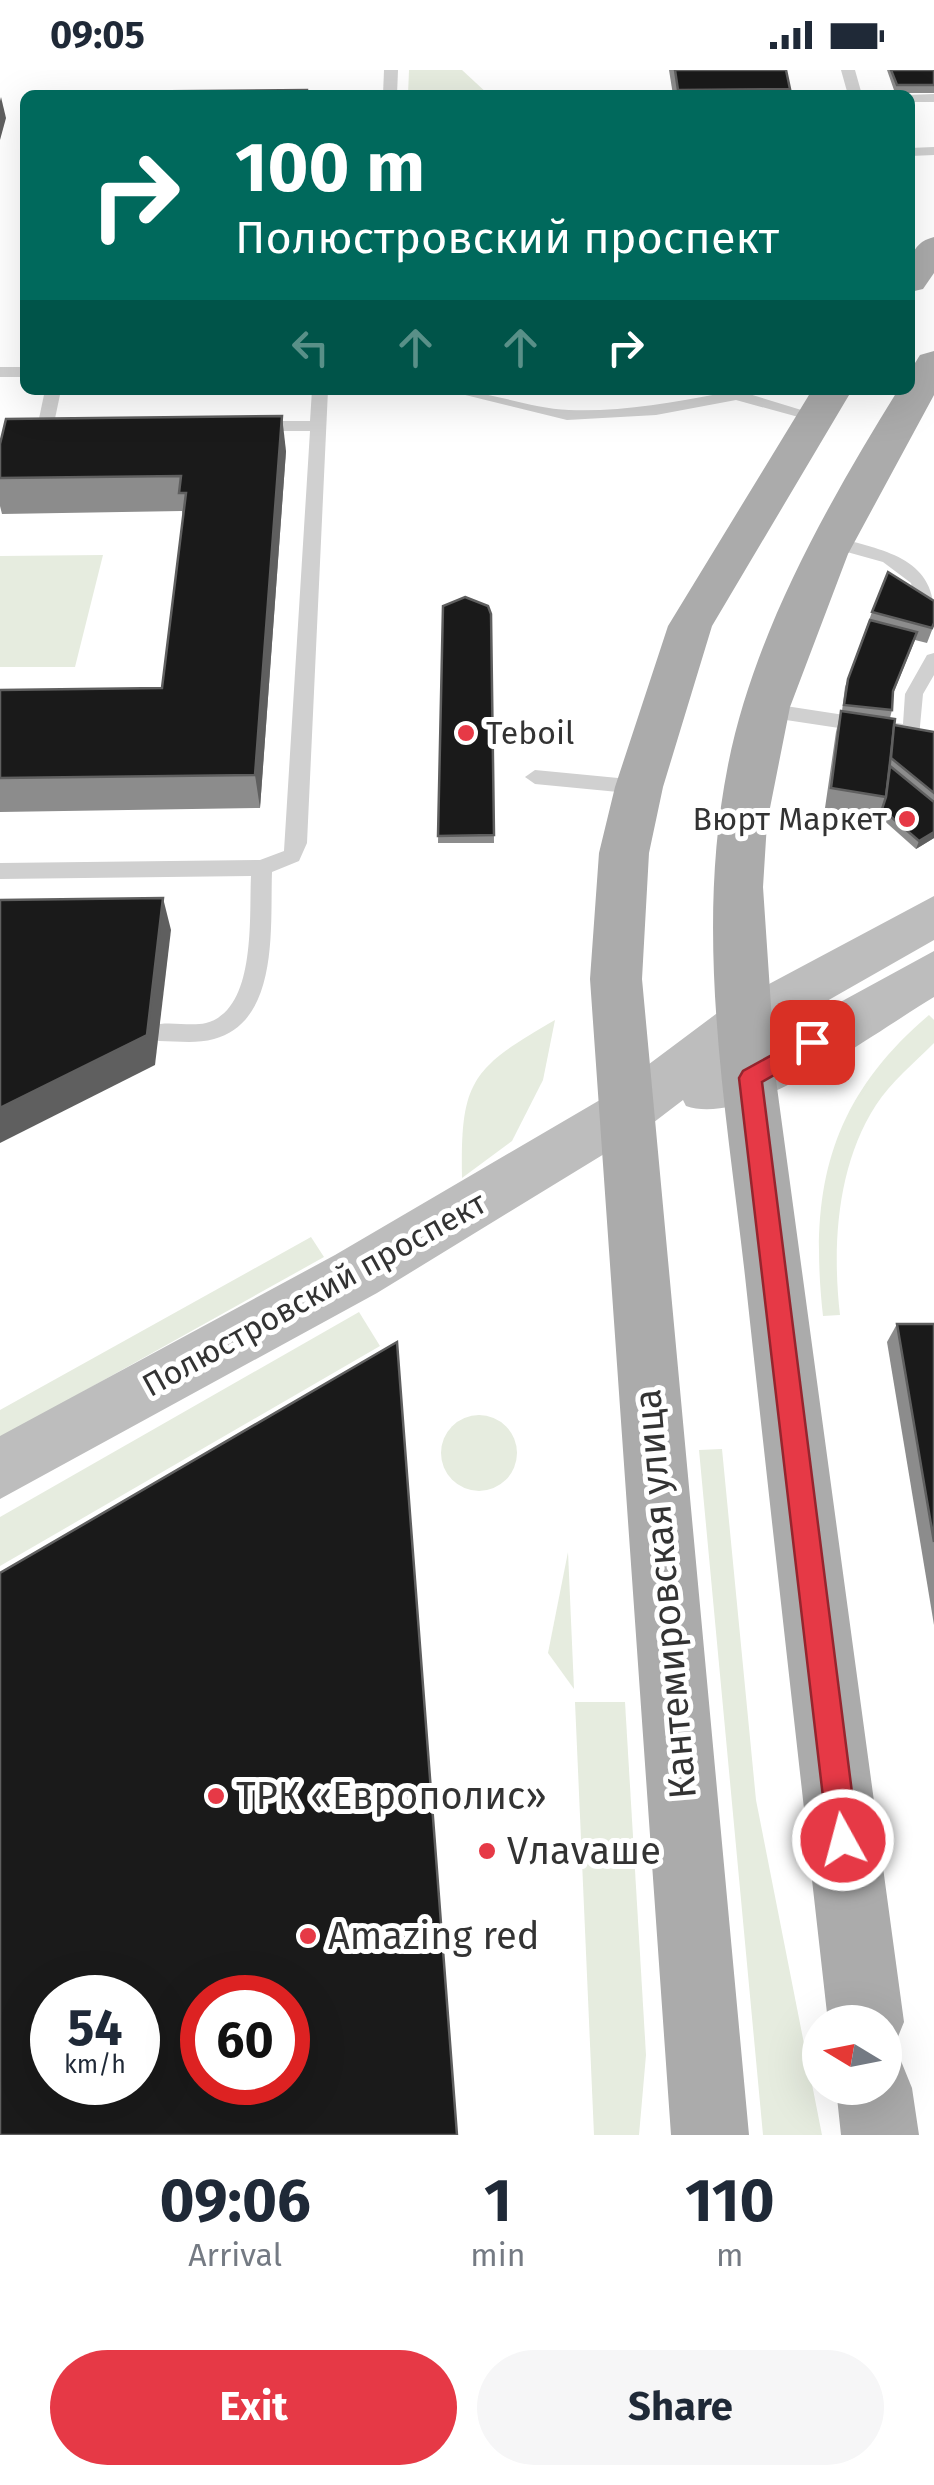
<!DOCTYPE html>
<html lang="en">
<head>
<meta charset="utf-8">
<style>
  :root { --surface:#fff; --page:#f6f6f7; --text:#1f2937; --muted:#747a83; --accent:#e63946 }
  body { margin:0; font-family:"Fira Sans",sans-serif; background:var(--page); color:var(--text); height:100vh; display:flex; flex-direction:column; font-size:38px; white-space:nowrap }
  * { box-sizing:border-box; margin:0 }
  p { font-size:32px; color:var(--muted) }
  .icon { flex:none; width:55px; height:55px; fill:none; stroke:currentColor; stroke-width:2; stroke-linecap:round; stroke-linejoin:round }
  .map { position:relative; height:2065px; overflow:hidden }
  .sheet { display:flex; flex-direction:column; background:var(--surface); flex:1 }
  .sheet>* { flex:none }
  .top-card { position:absolute; left:20px; top:20px; width:895px; height:305px; border-radius:15px; box-shadow:0 10px 40px #0002; background:#00695c; color:#fff; overflow:hidden }
  .needle { width:65px; rotate:280deg }
  .fabs { position:absolute; left:802px; top:1935px; display:grid; gap:20px }
  .fabs a { display:grid; place-items:center; width:100px; height:100px; border-radius:50%; background:var(--surface); box-shadow:0 10px 40px #0002; font-size:50px }
  .speed { position:absolute; left:30px; top:1905px; display:flex; gap:20px; font-size:50px; font-weight:700; text-align:center }
  .speed>* { display:grid; place-content:center; width:130px; height:130px; border-radius:50%; background:var(--surface); box-shadow:0 10px 40px #0002; line-height:1 }
  .speed small { font-size:25px; font-weight:400 }
  .speed .limit { border:15px solid #d22; background:#fff; color:#111 }
  .pin { position:absolute; display:grid; place-items:center; width:85px; height:85px; color:#fff; margin:-42px; border-radius:20px; box-shadow:0 5px 15px #0006 }
  .me { position:absolute; width:110px; margin:-55px; rotate:353deg; stroke-linejoin:round; filter:drop-shadow(0 0 8px #0008) }
  .turn { display:flex; align-items:center; gap:35px; height:210px; padding:0 50px; font-size:45px }
  .turn .icon { width:130px; height:130px; stroke-width:2.5 }
  .turn b { display:block; font-size:70px; line-height:85px }
  .lanes { display:flex; align-items:center; height:95px; padding:0 50px; background:#0003; justify-content:center; gap:50px; direction:ltr }
  .lanes .off { opacity:.35 }
  .eta { display:flex; justify-content:space-evenly; align-items:center; height:170px; text-align:center }
  .eta b { font-size:60px; font-weight:700; line-height:70px }
  .action { display:flex; gap:20px; margin-top:auto; padding:20px 50px }
  .action a { flex:1; height:115px; border-radius:60px; background:var(--accent); color:#fff; font-size:40px; font-weight:700; line-height:115px; text-align:center }
  .action a+a { background:var(--page); color:var(--text) }
  .status { display:flex; justify-content:space-between; align-items:center; height:70px; padding:0 50px; background:var(--surface); direction:ltr }
  .status svg { height:28px; fill:currentColor }
  .map>svg:first-child { display:block }
</style>
</head>
<body>
<div class="status"><b>09:05</b><svg viewBox="0 0 49 12"><path d="M0 12V9h3v3zM5 12V6h3v6zM10 12V3h3v9zM15 12V0h3v12zM26 1h20v11H26zM47 4h2v5h-2z"/></svg></div>
<div class="map">
<svg width="934" height="2065" viewBox="0 0 934 2065">
  <rect width="100%" height="100%" fill="#fff"/>
  <g fill="#e6ecdf">
    <polygon points="409,0 462,0 489,25 408,25"/>
    <polygon points="103,485 75,597 0,597 0,486"/>
    <path d="M929,945l5,5v23c-19,19 -43,39 -58,62 -39,60 -44,141 -36,210l-17,1c-14,-126 6,-216 106,-301z"/>
    <path d="M555,950l-12,60 -31,61 -50,37c-2,-98 10,-110 93,-158z"/>
    <polygon points="311,1167 324,1187 0,1368 0,1340"/>
    <polygon points="359,1242 380,1276 0,1496 0,1447"/>
    <circle cx="479" cy="1383" r="38"/>
    <polygon points="722,1379 756,1730 822,2065 763,2065 699,1380"/>
    <polygon points="568,1482 574,1619 548,1583"/>
    <polygon points="575,1632 625,1632 646,1985 639,2065 594,2065"/>
  </g>
  <g fill="none" stroke-linecap="round" stroke-linejoin="round">
    <g fill="#d0d0d0" fill-rule="evenodd">
      <polygon points="384,0 398,0 397,25 383,25"/>
      <polygon points="841,0 855,0 862,25 848,25"/>
      <polygon points="934,24 934,32 910,32 910,25 906,25"/>
      <polygon points="934,77 934,85 910,86 910,78"/>
      <rect x="0" y="297" width="25" height="10"/>
      <polygon points="45,320 61,320 53,358 45,363 37,358"/>
      <path d="M312,320h16l-21,453 -8,18 -27,11c-2,53 8,149 -58,167 -18,5 -37,2 -55,2l-8,-3 -3,-6 3,-6c18,-6 37,1 55,-3 51,-13 43,-107 45,-147l-251,3v-16l260,-3 24,-9 26,-420h-57l-8,-5 8,-5h57z"/>
      <path d="M445,320c43,0 82,18 124,20 50,2 101,-7 149,-16v-4h18l85,26 -8,5 -77,-21 -80,15 -89,5z"/>
      <path d="M835,467c47,13 99,20 99,77l-18,-11 -5,-20 -28,-21 -54,-15v-8z"/>
      <polygon points="934,583 934,605 923,624 919,667 912,669 766,647 757,640 766,633 903,654 905,624 927,585"/>
      <polygon points="535,700 639,710 649,717 639,724 535,714 525,707"/>
    </g>
    <path fill="#bdbdbd" fill-rule="evenodd" d="M934,826v44l-172,98 -28,22 200,-109v46c-57,34 -185,131 -248,109l-3,-6 -38,29 -268,164 -377,206v-63l335,-181 270,-158 119,-89z"/>
    <g fill="#ababab" fill-rule="evenodd">
      <path d="M934,167v36l-11,16 -13,3c0,-24 -4,-48 24,-55z"/>
      <path d="M934,281v44l-86,159 -58,153 -23,116 -4,64 13,193 128,942 -11,27 -8,3v-30h-57c-28,-249 -56,-497 -83,-746 -19,-170 -51,-340 -17,-511 27,-134 99,-260 170,-375h12v-19l10,-16z"/>
      <polygon points="812,320 852,320 712,556 663,717 649,783 642,909 749,2065 671,2065 590,909 599,783 615,717 668,556"/>
      <polygon points="885,1984 901,1991 912,2018 919,2065 841,2065 836,2018 885,2018"/>
    </g>
  </g>
  <g fill="#8c8c8c">
    <polygon points="669,0 786,0 790,19 789,25 673,25"/>
    <polygon points="887,0 934,0 934,23 895,23"/>
    <polygon points="0,374 286,381 260,738 0,742 0,620 162,618 183,448 182,441 2,444 0,436"/>
    <polygon points="934,531 934,555 927,573 915,570 893,624 892,640 890,648 894,655 934,662 934,768 916,779 880,747 825,738 836,662 841,641 842,641 845,617 872,542"/>
    <polygon points="443,536 491,544 494,773 438,773"/>
    <polygon points="897,1254 934,1254 934,1555 887,1272"/>
  </g>
  <g fill="#5f5f5f">
    <polygon points="1,27 6,48 0,70 0,31"/>
    <polygon points="282,346 286,381 260,738 255,705"/>
    <polygon points="934,762 934,768 916,779 919,771"/>
    <polygon points="163,828 171,860 155,995 0,1073 0,1038"/>
  </g>
  <g fill="#1a1a1a" stroke="#5f5f5f" stroke-width="2.5" fill-rule="evenodd">
    <polygon points="675,0 786,0 790,19 678,20"/>
    <polygon points="891,0 934,0 934,15 897,15"/>
    <polygon points="307,20 307,25 84,25 85,22"/>
    <polygon points="282,346 255,705 0,708 0,620 162,618 186,423 179,423 181,406 0,408 0,374 6,349"/>
    <polygon points="888,502 934,531 934,553 932,558 872,542"/>
    <polygon points="465,527 488,536 491,544 494,765 438,766 443,536"/>
    <polygon points="870,550 917,562 893,621 892,640 844,635 848,609"/>
    <polygon points="841,641 895,649 886,727 831,718"/>
    <polygon points="894,655 934,662 934,723 891,688"/>
    <polygon points="890,696 934,732 934,762 919,771 882,739 886,727"/>
    <polygon points="163,828 147,965 0,1038 0,830"/>
    <polygon points="897,1254 934,1254 934,1472"/>
    <path d="M397,1272l60,793h-457v-562zM52,1928h86v84h-86zM202,1928h86v84h-86z"/>
  </g>
  <polygon fill="#e63946" stroke="#96252e" stroke-width="2.5" points="812,963 823,972 820,979 762,1012 858,1770 854,1780 843,1784 833,1780 828,1770 739,1008 743,1001"/>
  <g fill="#e63946" stroke="#fff" stroke-width="4">
    <circle cx="466" cy="663" r="10"/>
    <circle cx="907" cy="749" r="10"/>
    <circle cx="216" cy="1726" r="10"/>
    <circle cx="487" cy="1781" r="10"/>
    <circle cx="308" cy="1866" r="10"/>
  </g>
  <g text-anchor="middle" dominant-baseline="central" stroke-width="10" stroke-linejoin="round" paint-order="stroke">
    <g font-size="32" fill="#333" stroke="#fff" text-anchor="start">
      <text x="486" y="663">Teboil</text>
      <text x="887" y="749" text-anchor="end">Вюрт Маркет</text>
    </g>
    <g font-size="32" fill="#333" stroke="#fff">
      <text transform="translate(314 1224) rotate(-29)">Полюстровский проспект</text>
    </g>
    <g font-size="38" fill="#333" stroke="#fff">
      <text transform="translate(665 1524) rotate(-95)">Кантемировская улица</text>
    </g>
    <g font-size="38" fill="#333" stroke="#fff" text-anchor="start">
      <text x="236" y="1726">ТРК «Европолис»</text>
      <text x="507" y="1781">Vлаvаше</text>
      <text x="328" y="1866">Amazing red</text>
    </g>
  </g>
</svg>
<div class="fabs">
<a><svg class="needle" viewBox="-14 -14 28 28"><path d="M0-13l5 13h-10z" fill="#e53935"/><path d="M0 13l5-13h-10z" fill="#747a83"/></svg></a>
</div>
<div class="speed"><div>54<small>km/h</small></div><div class="limit">60</div></div>
<div class="pin" style="left:812px;top:972px;background:#d93025"><svg class="icon" aria-label="arrive" viewBox="0 0 24 24"><path d="M6 21V4h12l-3 4 3 4H6"/></svg></div>
<svg class="me" style="left:843px;top:1770px" viewBox="-20 -20 40 40"><circle r="17" fill="#e63946" stroke="#fff" stroke-width="3"/><path d="M0-11L8 9 0 5-8 9z" fill="#fff"/></svg>
<div class="top-card">
<div class="turn"><svg class="icon" aria-label="right" viewBox="0 0 24 24"><path d="M7 20v-9h11M14 6l5 5-5 5"/></svg><div><b>100 m</b>Полюстровский проспект</div></div>
<div class="lanes"><svg class="icon off" aria-label="left" viewBox="0 0 24 24"><path d="M17 20v-9H6M10 6l-5 5 5 5"/></svg><svg class="icon off" aria-label="ahead" viewBox="0 0 24 24"><path d="M12 20V5M6 11l6-6 6 6"/></svg><svg class="icon off" aria-label="ahead" viewBox="0 0 24 24"><path d="M12 20V5M6 11l6-6 6 6"/></svg><svg class="icon" aria-label="right" viewBox="0 0 24 24"><path d="M7 20v-9h11M14 6l5 5-5 5"/></svg></div>
</div>
</div>
<section class="sheet">
<div class="eta">
<div><b>09:06</b><p>Arrival</p></div>
<div><b>1</b><p>min</p></div>
<div><b>110</b><p>m</p></div>
</div>
<div class="action"><a>Exit</a><a>Share</a></div>
</section>
</body>
</html>
